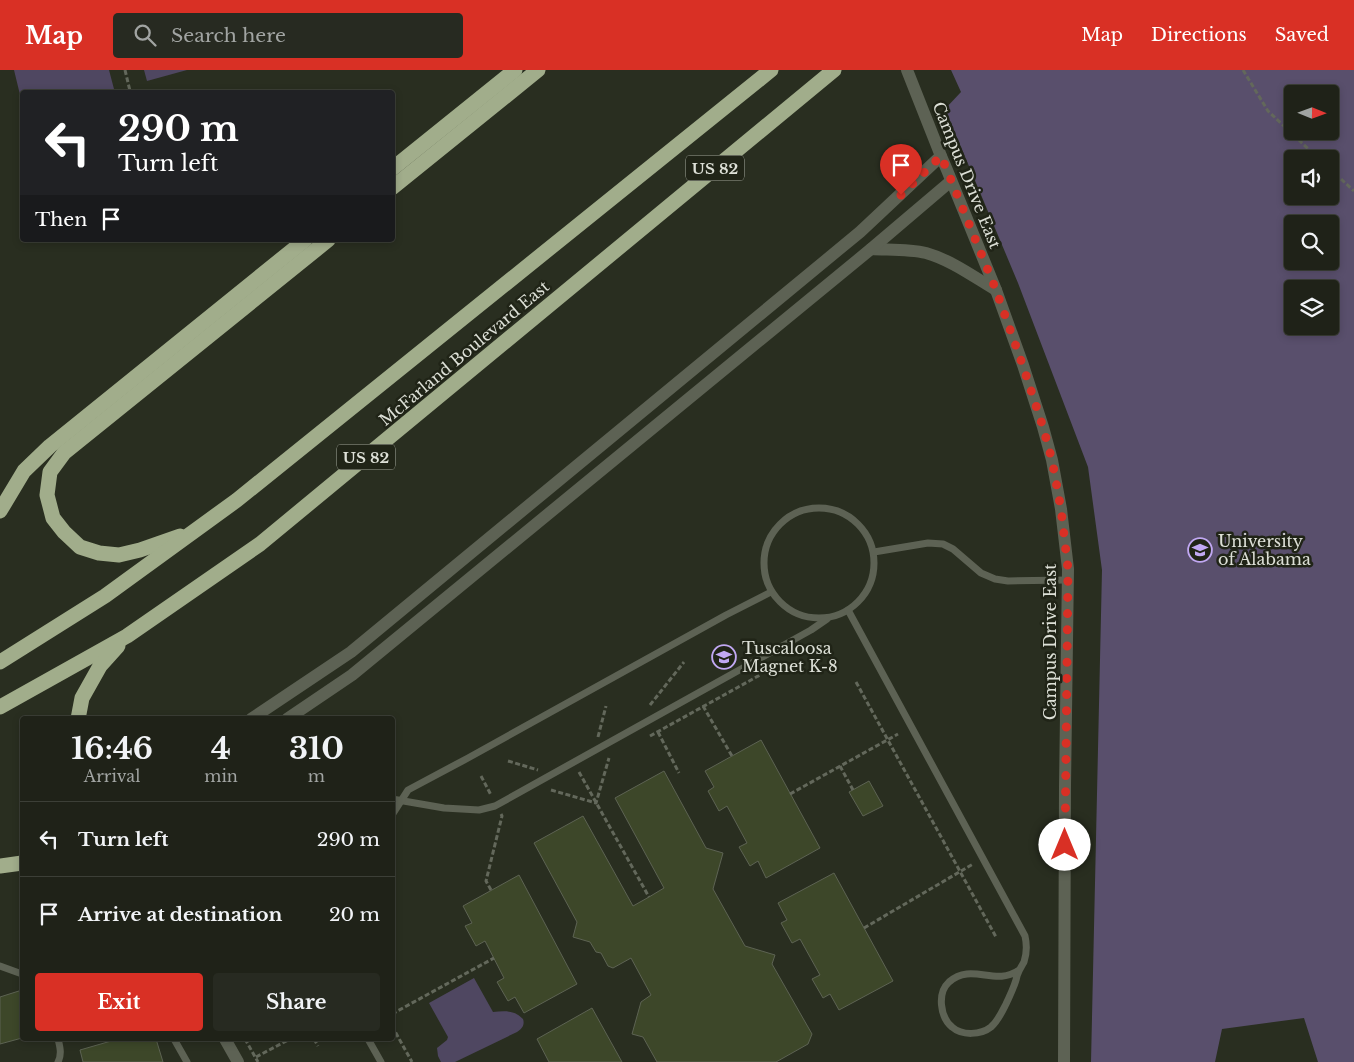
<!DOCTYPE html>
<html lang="en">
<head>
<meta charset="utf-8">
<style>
  :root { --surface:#1f2218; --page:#272a21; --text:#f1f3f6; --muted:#a1a4a2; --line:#3c3f37; --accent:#d93025 }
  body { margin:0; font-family:"Libre Baskerville",serif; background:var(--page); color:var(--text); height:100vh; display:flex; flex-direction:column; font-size:19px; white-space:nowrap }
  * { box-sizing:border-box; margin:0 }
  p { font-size:16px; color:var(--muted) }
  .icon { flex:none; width:28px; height:28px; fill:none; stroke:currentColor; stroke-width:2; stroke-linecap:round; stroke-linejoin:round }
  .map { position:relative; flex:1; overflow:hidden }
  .details { position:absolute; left:20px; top:646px; width:375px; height:325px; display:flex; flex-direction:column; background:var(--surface); border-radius:5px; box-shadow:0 2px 8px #0003,0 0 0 1px var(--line) }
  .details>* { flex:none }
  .hud { position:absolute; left:20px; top:20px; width:375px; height:152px; border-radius:5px; box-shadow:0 2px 8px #0003,0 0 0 1px var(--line); background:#202124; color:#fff; overflow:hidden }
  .needle { width:32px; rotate:91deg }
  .tools { position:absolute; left:1284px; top:15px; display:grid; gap:10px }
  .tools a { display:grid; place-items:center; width:55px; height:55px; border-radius:5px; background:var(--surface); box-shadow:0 2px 8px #0003,0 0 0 1px var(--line); font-size:25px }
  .pin { position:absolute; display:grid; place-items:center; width:42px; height:42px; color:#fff; margin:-51px -21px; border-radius:50% 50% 50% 0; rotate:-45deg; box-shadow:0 0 5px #0007 }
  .pin .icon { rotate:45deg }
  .me { position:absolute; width:55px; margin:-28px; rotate:0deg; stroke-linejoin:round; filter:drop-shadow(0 0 4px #0008) }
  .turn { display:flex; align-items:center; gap:18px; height:105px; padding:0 15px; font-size:22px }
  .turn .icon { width:65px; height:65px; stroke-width:2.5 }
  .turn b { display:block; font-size:35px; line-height:42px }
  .then { display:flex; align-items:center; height:48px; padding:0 15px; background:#0003; gap:10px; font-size:19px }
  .eta { display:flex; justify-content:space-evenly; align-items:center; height:85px; text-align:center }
  .eta b { font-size:30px; font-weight:700; line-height:35px }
  .primary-button { display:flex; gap:10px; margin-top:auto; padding:10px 15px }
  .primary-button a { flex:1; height:58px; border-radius:5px; background:var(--accent); color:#fff; font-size:20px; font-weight:700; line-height:58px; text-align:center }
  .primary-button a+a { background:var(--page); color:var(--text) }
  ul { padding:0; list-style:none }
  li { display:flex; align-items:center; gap:15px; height:75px; padding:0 15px; border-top:1px solid var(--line) }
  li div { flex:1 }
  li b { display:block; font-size:19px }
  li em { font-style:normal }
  header { display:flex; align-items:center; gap:30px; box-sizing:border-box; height:70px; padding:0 25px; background:var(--accent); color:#fff }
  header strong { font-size:24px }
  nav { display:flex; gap:28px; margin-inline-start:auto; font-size:18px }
  .search { width:350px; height:45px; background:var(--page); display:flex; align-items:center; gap:12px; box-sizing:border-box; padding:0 18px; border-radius:5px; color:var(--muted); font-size:19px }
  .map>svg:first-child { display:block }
</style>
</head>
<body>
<header>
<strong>Map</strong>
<div class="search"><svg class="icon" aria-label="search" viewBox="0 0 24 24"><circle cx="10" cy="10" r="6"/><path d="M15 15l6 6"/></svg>Search here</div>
<nav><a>Map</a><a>Directions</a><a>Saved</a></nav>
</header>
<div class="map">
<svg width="1354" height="992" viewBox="0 0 1354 992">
  <rect width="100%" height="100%" fill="#292e20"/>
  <g fill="#4f4761">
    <polygon points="14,0 109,0 114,19 103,22 22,22 22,33"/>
    <polygon points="144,0 187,0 147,11"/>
    <path d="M474,908l19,34c12,-1 21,-2 30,7 2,6 -1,10 -6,13l-62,30h-14l-3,-6 -1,-8 10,-8 1,-3 -19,-34z"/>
  </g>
  <path fill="#594f6c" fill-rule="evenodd" d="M951,0h403v992h-36l-14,-44 -82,11 -7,33h-124l11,-492 -14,-103 -70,-184 -73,-174 16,-17zM1292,24h38v37h-38zM1292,89h38v37h-38zM1292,154h38v37h-38zM1292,219h38v37h-38z"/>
  <g fill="#3d4729" stroke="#5d6353">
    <polygon points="761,670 820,778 766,808 758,791 750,796 739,777 747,773 727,736 719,741 708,721 714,717 705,701"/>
    <polygon points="664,701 706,778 723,783 713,819 745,876 775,885 772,894 812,964 808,974 776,992 657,992 643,967 632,964 641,932 651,925 631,888 613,898 608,896 601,883 596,882 590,872 573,867 577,852 534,773 583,746 633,836 649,827 664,818 615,728"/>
    <polygon points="869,711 883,736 863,746 849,722"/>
    <polygon points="834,803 893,911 839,940 830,924 823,928 812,909 820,905 800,869 792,873 781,853 787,850 778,833"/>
    <polygon points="519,805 577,914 524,943 515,927 508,931 497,912 504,908 485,871 476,876 465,856 472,853 463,836"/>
    <polygon points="22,920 22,968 0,974 0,927"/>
    <polygon points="592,938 622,992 549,992 537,969"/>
    <polygon points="118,969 156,969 163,992 83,992 80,980"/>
  </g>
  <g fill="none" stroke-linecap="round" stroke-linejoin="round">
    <g stroke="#63685b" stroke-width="3" stroke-dasharray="5 2.5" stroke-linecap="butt">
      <polyline points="125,0 130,21"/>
      <polyline points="1243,0 1268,41 1319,89"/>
      <polyline points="1330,99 1354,121"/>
      <polyline points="856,612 996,867"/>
      <polyline points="650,635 684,592"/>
      <polyline points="703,636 732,686"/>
      <polyline points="658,662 679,703"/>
      <polyline points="650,666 760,605"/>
      <polyline points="598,667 606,636"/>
      <polyline points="508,691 538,700"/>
      <polyline points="840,696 853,720"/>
      <polyline points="579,702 649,827"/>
      <polyline points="481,706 491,725"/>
      <polyline points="551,720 596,733 609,688"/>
      <polyline points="790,724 898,664"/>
      <polyline points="491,820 486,811 502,746 501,744"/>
      <polyline points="864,858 973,794"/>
      <polyline points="392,944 494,888"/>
      <polyline points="392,956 412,992"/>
      <polyline points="245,969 258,992"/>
      <polyline points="314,969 318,976"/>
      <polyline points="256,987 290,969"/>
    </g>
    <g stroke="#5d6254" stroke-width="7">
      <circle cx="819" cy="493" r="55"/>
      <polyline points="874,482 928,473 943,474 953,479 981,503 995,509 1008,511 1067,510"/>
      <path d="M848,540l177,326c2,9 2,17 -1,26 -3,5 -5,8 -7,14 -2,10 -7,19 -11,28 -4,8 -8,17 -15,23 -10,8 -29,9 -39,0 -12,-10 -15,-34 -3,-45 23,-20 46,5 70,-12"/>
      <polyline points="392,729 444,738 479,740 495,736 811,560 827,549"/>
      <polyline points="392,745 408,720 468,688 726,545 771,522"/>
      <polyline points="0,896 22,904"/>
      <path d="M58,969c2,8 4,15 0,23"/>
      <polyline points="174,969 187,992"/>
      <polyline points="368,969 381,992"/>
    </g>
    <g stroke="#5d6254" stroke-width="12">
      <polyline points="907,0 941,86 947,100 996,220 1023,295 1043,357 1052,390 1061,439 1068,499 1065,716 1064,992"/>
      <path d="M871,179c18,1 38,0 55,4 25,7 48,24 70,37"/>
      <polyline points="251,649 351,582 860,162 941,86"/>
      <polyline points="287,649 352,605 871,179 951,111"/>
      <polyline points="225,969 238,992"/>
    </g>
    <g stroke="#a1ad8b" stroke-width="15">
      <polyline points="392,99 515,0"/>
      <polyline points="392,118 538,0"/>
      <polyline points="0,441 24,401 50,376 305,170"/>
      <polyline points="180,466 140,480 119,485 99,483 80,477 64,462 53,448 47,425 50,402 64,383 328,170"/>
      <polyline points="0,592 105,526 237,430 771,0"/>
      <polyline points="0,637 127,566 260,474 834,0"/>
      <polyline points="78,649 82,628 100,596 118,576"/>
      <polyline points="0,796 22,793"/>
    </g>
  </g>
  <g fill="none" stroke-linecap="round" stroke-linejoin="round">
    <polyline stroke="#d93025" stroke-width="9" stroke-dasharray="0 16.2" points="901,125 941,86 947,100 996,220 1023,296 1043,357 1052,390 1061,439 1068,499 1065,775"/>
  </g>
  <defs>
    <g id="university-ring" transform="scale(1.25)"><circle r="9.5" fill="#202417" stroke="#c1a8f3" stroke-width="1.5"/><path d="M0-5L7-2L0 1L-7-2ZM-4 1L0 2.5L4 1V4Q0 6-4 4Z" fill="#c1a8f3"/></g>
    <g id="school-ring" transform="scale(1.25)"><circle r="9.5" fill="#202417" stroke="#c1a8f3" stroke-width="1.5"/><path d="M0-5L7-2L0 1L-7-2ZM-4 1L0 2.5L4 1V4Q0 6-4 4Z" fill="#c1a8f3"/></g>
  </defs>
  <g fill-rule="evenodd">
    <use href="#university-ring" x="1200" y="480"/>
    <use href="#school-ring" x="724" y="587"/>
  </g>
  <g text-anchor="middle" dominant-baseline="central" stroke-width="5" stroke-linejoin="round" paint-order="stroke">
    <g fill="#202417" stroke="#a4a89d" stroke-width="1">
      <rect x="686" y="85.5" width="58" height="25" rx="4"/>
      <rect x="337" y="374.5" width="58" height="25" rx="4"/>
    </g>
    <g font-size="15" font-weight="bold" fill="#dde0d7">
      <text x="715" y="98">US 82</text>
      <text x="366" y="387">US 82</text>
    </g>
    <g font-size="16" fill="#dde0d7" stroke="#202417">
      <text transform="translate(967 105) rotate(68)">Campus Drive East</text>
      <text transform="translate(464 283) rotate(-40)">McFarland Boulevard East</text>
      <text transform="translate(1050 572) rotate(-90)">Campus Drive East</text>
    </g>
    <g font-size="16" fill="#dde0d7" stroke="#202417" text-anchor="start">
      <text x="1218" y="471">University<tspan x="1218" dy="18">of Alabama</tspan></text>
      <text x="742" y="578">Tuscaloosa<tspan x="742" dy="18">Magnet K-8</tspan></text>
    </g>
  </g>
</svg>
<div class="tools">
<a><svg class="needle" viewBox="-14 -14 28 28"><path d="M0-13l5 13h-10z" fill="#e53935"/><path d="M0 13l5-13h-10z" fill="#a1a4a2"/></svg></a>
<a><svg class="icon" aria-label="sound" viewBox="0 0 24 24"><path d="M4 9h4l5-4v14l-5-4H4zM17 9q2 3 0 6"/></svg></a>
<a><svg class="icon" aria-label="search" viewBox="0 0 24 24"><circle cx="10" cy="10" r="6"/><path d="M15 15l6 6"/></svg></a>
<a><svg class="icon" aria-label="layers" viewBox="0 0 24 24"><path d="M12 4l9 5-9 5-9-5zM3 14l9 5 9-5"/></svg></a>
</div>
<div class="pin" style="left:901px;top:125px;background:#d93025"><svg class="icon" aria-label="arrive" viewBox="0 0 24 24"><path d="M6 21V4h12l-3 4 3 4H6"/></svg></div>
<svg class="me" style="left:1065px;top:775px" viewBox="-20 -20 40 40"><circle r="19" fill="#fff"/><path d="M0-13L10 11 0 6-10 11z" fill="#d93025"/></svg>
<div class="hud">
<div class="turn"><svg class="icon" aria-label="left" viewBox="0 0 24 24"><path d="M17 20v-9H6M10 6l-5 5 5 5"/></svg><div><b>290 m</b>Turn left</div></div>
<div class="then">Then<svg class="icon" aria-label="arrive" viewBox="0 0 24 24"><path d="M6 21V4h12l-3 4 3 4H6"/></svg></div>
</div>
<section class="details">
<div class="eta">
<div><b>16:46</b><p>Arrival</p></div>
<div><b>4</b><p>min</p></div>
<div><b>310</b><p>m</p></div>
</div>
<ul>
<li><svg class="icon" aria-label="left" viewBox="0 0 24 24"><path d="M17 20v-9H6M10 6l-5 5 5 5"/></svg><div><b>Turn left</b></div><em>290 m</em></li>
<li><svg class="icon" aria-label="arrive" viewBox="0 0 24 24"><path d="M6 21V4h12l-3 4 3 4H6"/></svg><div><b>Arrive at destination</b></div><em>20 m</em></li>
</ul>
<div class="primary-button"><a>Exit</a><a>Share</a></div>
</section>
</div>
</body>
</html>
